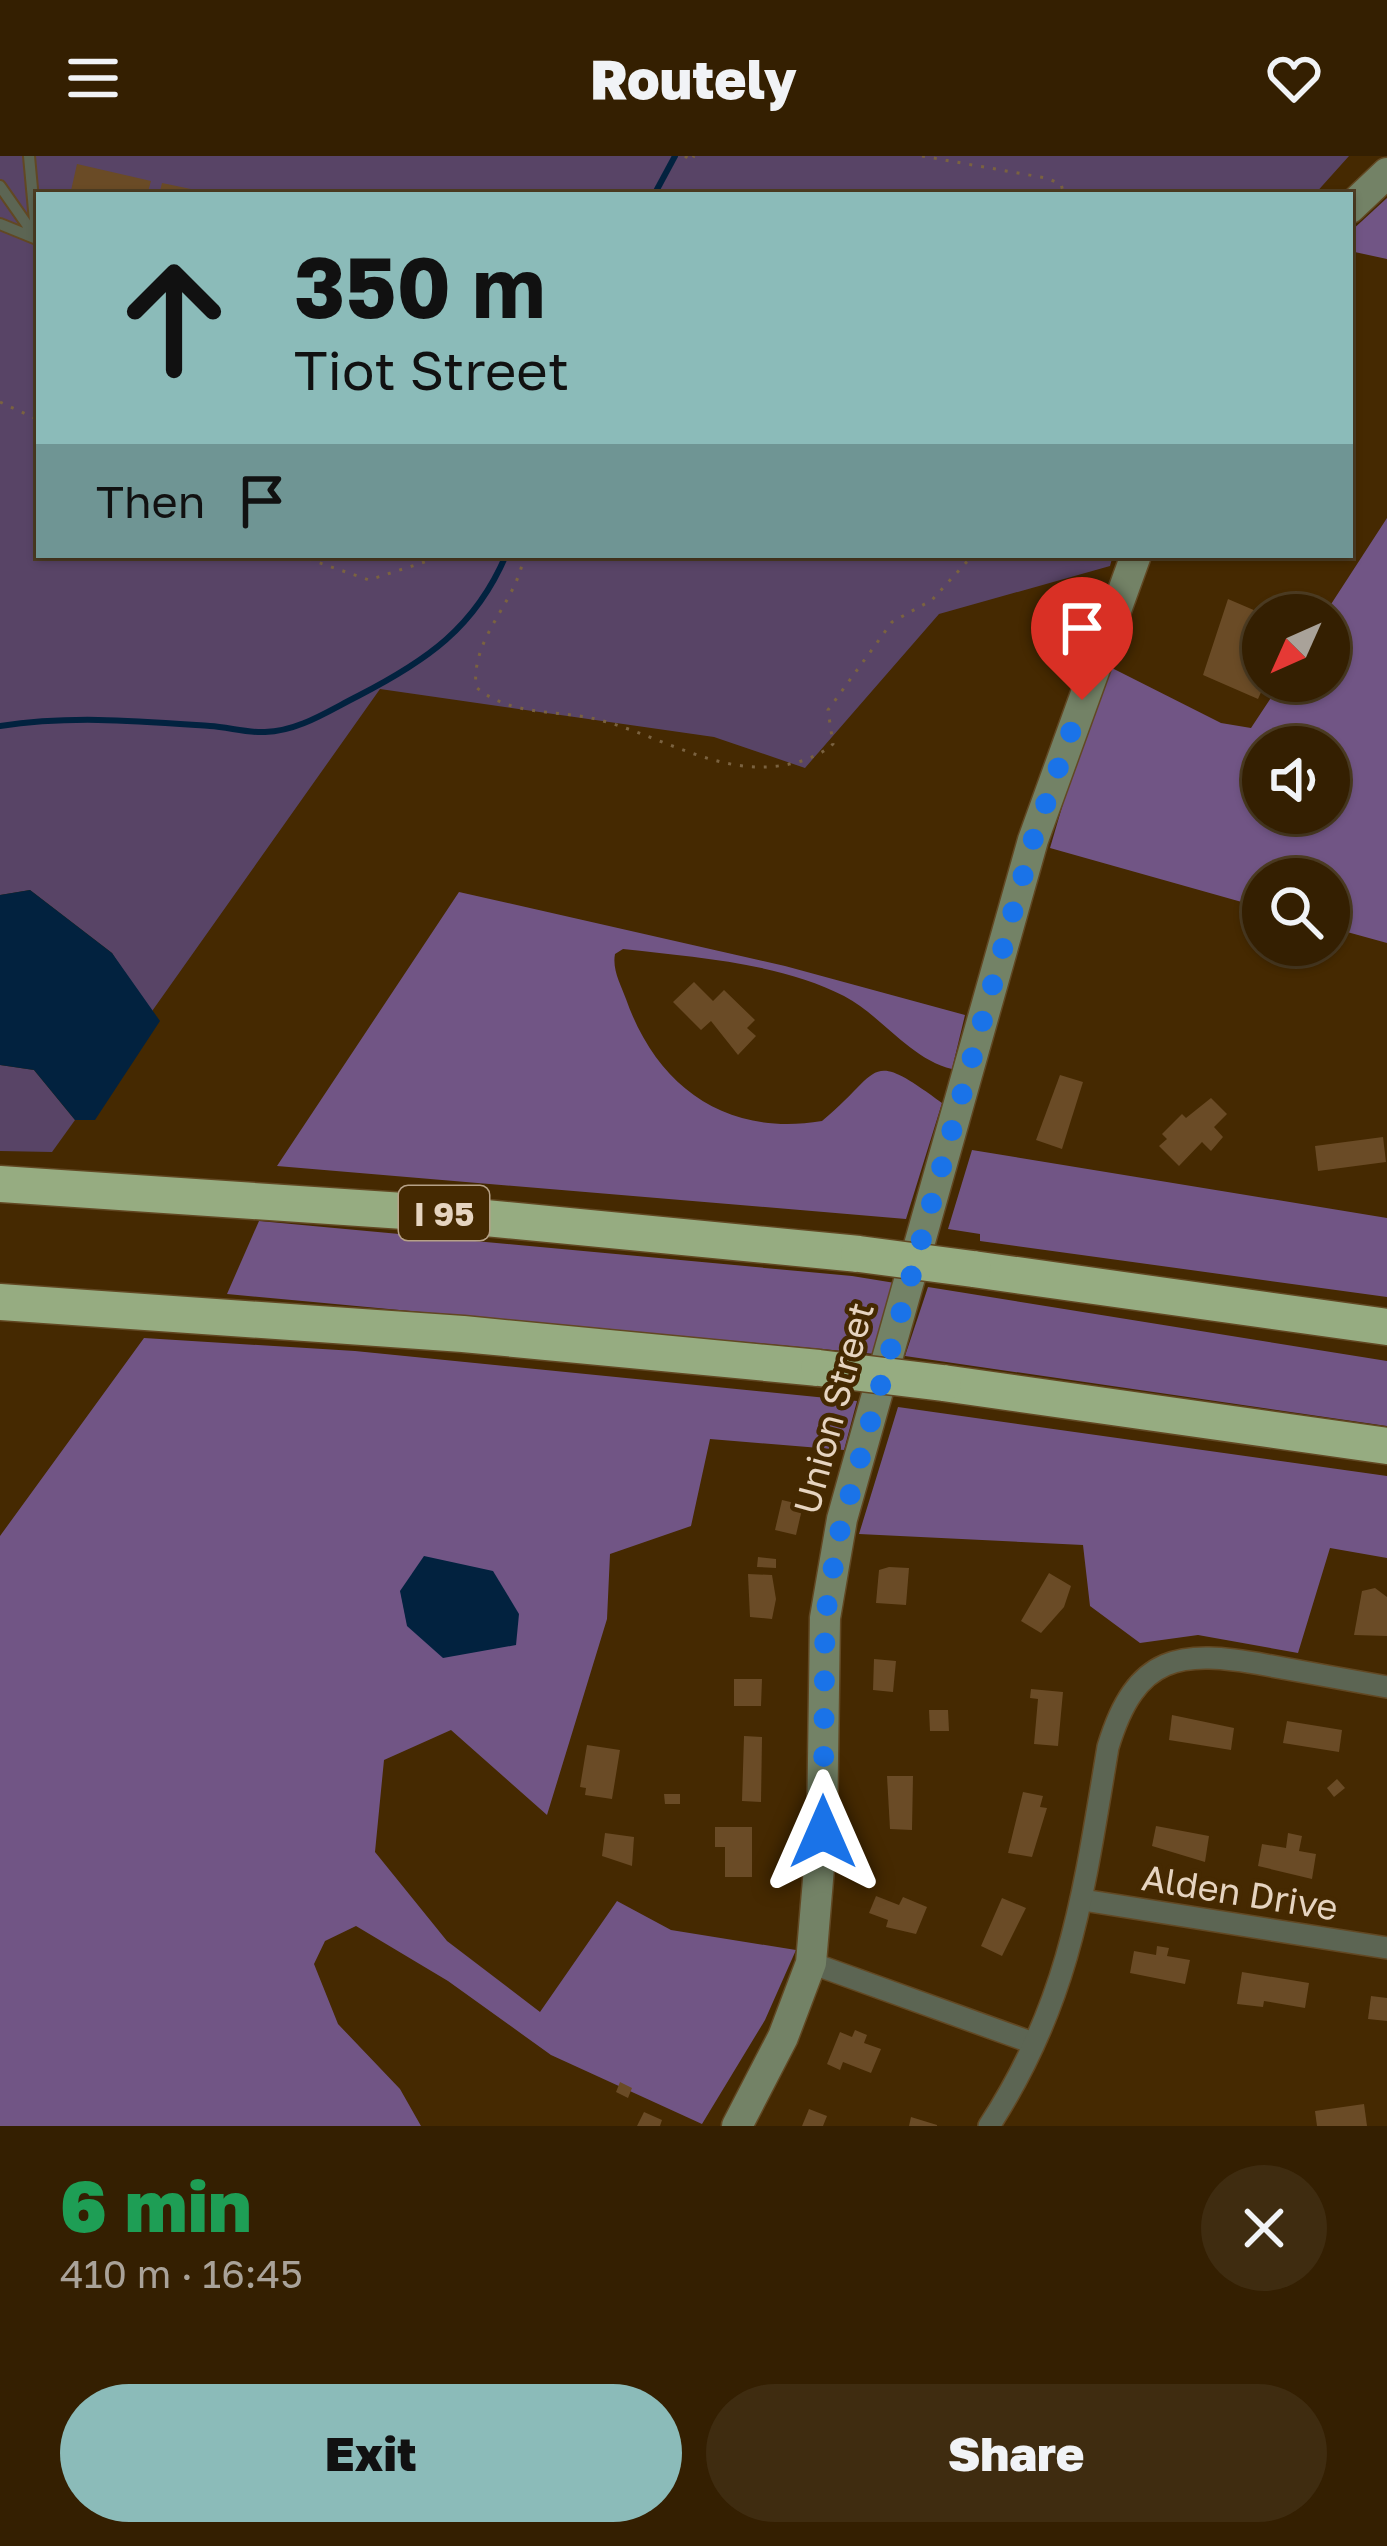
<!DOCTYPE html>
<html lang="en">
<head>
<meta charset="utf-8">
<style>
  :root { --surface:#341f01; --page:#3f2c10; --text:#f1f3f6; --muted:#a9a299; --line:#4e3d23; --accent:#8bbbb9 }
  body { margin:0; font-family:"Golos Text",sans-serif; background:var(--page); color:var(--text); height:100vh; display:flex; flex-direction:column; font-size:45px; white-space:nowrap }
  * { box-sizing:border-box; margin:0 }
  p { font-size:39px; color:var(--muted) }
  .icon { flex:none; width:66px; height:66px; fill:none; stroke:currentColor; stroke-width:2; stroke-linecap:round; stroke-linejoin:round }
  .map { position:relative; height:1970px; overflow:hidden }
  .drawer { display:flex; flex-direction:column; background:var(--surface); flex:1 }
  .drawer>* { flex:none }
  .hud { position:absolute; left:36px; top:36px; width:1317px; height:366px; border-radius:0px; box-shadow:0 3px 9px #0004,0 0 0 3px var(--line); background:#8bbbb9; color:#111; overflow:hidden }
  .needle { width:78px; rotate:225deg }
  .controls { position:absolute; left:1242px; top:438px; display:grid; gap:24px }
  .controls a { display:grid; place-items:center; width:108px; height:108px; border-radius:50%; background:var(--surface); box-shadow:0 3px 9px #0004,0 0 0 3px var(--line); font-size:60px }
  .pin { position:absolute; display:grid; place-items:center; width:102px; height:102px; color:#fff; margin:-123px -51px; border-radius:50% 50% 50% 0; rotate:-45deg; box-shadow:0 0 12px #0007 }
  .pin .icon { rotate:45deg }
  .me { position:absolute; width:132px; margin:-66px; rotate:0deg; stroke-linejoin:round; filter:drop-shadow(0 0 9px #0008) }
  .turn { display:flex; align-items:center; gap:42px; height:252px; padding:0 60px; font-size:54px }
  .turn .icon { width:156px; height:156px; stroke-width:2.5 }
  .turn b { display:block; font-size:84px; line-height:102px }
  .then { display:flex; align-items:center; height:114px; padding:0 60px; background:#0003; gap:24px; font-size:45px }
  .round { display:grid; place-items:center; flex:none; width:126px; height:126px; border-radius:63px; background:var(--page) }
  .overview { display:flex; align-items:center; justify-content:space-between; height:204px; padding:0 60px }
  h1 { font-size:72px; font-weight:800; line-height:90px; color:#1e9e55 }
  .cta { display:flex; gap:24px; margin-top:auto; padding:24px 60px }
  .cta a { flex:1; height:138px; border-radius:72px; background:var(--accent); color:#111; font-size:48px; font-weight:800; line-height:138px; text-align:center }
  .cta a+a { background:var(--page); color:var(--text) }
  header { display:flex; justify-content:space-between; align-items:center; height:156px; padding:0 60px; background:var(--surface); font-size:54px; font-weight:800 }
  .map>svg:first-child { display:block }
</style>
</head>
<body>
<header><svg class="icon" aria-label="menu" viewBox="0 0 24 24"><path d="M4 6h16M4 12h16M4 18h16"/></svg>Routely<svg class="icon" aria-label="heart" viewBox="0 0 24 24"><path d="M12 20l-8-8c-3-5 5-10 8-4 3-6 11-1 8 4z"/></svg></header>
<div class="map">
<svg width="1387" height="1970" viewBox="0 0 1387 1970">
  <rect width="100%" height="100%" fill="#452901"/>
  <g fill="#584466">
    <polygon points="0,0 1349,0 1314,39 39,39 39,399 1113,399 1110,410 939,458 805,612 714,581 380,533 150,858 112,797 30,734 0,739"/>
    <polygon points="0,909 34,914 75,964 52,996 0,995"/>
  </g>
  <g fill="#715585" fill-rule="evenodd">
    <polygon points="1387,42 1387,103 1350,95 1350,76"/>
    <path d="M1387,362v425l-58,-16v-48h-66v29l-213,-60 54,-184 117,59 30,5 31,-47h47v-66h-5zM1263,591h66v66h-66z"/>
    <path d="M459,736l326,74 180,49 -13,54c-42,-10 -70,-53 -108,-73 -64,-33 -150,-39 -221,-47l-8,5c-3,16 6,31 11,45 31,88 100,138 196,122 61,-50 44,-74 120,-18l-36,116 -629,-53z"/>
    <polygon points="972,994 1387,1062 1387,1141 980,1085 980,1078 948,1073"/>
    <polygon points="259,1065 852,1120 895,1127 876,1198 227,1138"/>
    <polygon points="928,1131 1387,1205 1387,1270 905,1200"/>
    <polygon points="144,1182 355,1195 857,1245 844,1294 710,1283 691,1370 610,1398 607,1463 547,1659 451,1574 384,1604 375,1696 447,1785 540,1856 617,1745 671,1774 796,1794 765,1864 702,1968 551,1899 448,1825 356,1770 325,1785 314,1808 338,1868 400,1933 421,1970 0,1970 0,1380"/>
    <polygon points="898,1251 1387,1320 1387,1402 1330,1392 1298,1497 1198,1479 1140,1487 1090,1450 1083,1389 859,1378"/>
  </g>
  <g fill="#02223f">
    <polygon points="30,734 112,797 160,865 95,964 75,964 34,914 0,909 0,739"/>
    <polygon points="424,1400 493,1415 519,1458 516,1489 443,1502 407,1470 400,1435"/>
  </g>
  <g fill="none" stroke-linecap="round" stroke-linejoin="round">
    <g stroke="#02223f" stroke-width="6">
      <polyline points="654,39 675,0"/>
      <path d="M0,570c71,-11 139,-5 210,0 18,1 37,7 55,6 34,-1 63,-21 93,-36 68,-35 117,-68 148,-141"/>
    </g>
  </g>
  <g fill="#6a4b26">
    <polygon points="77,8 151,25 147,39 70,39"/>
    <polygon points="162,27 210,37 210,39 159,39"/>
    <polygon points="1228,443 1263,458 1257,489 1263,492 1266,525 1258,543 1203,519"/>
    <polygon points="694,826 713,845 724,834 755,864 747,872 756,880 738,899 711,865 701,874 673,846"/>
    <polygon points="1060,919 1083,926 1062,993 1036,984"/>
    <polygon points="1211,942 1227,958 1214,971 1223,981 1211,995 1202,986 1179,1010 1159,990 1167,983 1162,978 1182,958 1186,962"/>
    <polygon points="1383,981 1386,1006 1318,1015 1315,990"/>
    <polygon points="782,1344 803,1349 796,1379 775,1374"/>
    <polygon points="758,1401 776,1403 776,1412 757,1411"/>
    <polygon points="889,1411 909,1412 906,1449 876,1447 879,1414"/>
    <polygon points="1049,1417 1071,1430 1064,1451 1041,1477 1021,1465"/>
    <polygon points="748,1418 772,1419 776,1443 772,1463 750,1461"/>
    <polygon points="1375,1432 1387,1441 1387,1480 1354,1479 1362,1435"/>
    <polygon points="874,1503 896,1505 893,1536 873,1534"/>
    <polygon points="734,1523 762,1523 761,1550 734,1550"/>
    <polygon points="1031,1533 1063,1536 1058,1590 1034,1588 1038,1543 1030,1542"/>
    <polygon points="929,1554 948,1554 949,1575 930,1575"/>
    <polygon points="1172,1559 1234,1572 1231,1594 1169,1584"/>
    <polygon points="1287,1565 1342,1574 1339,1596 1283,1587"/>
    <polygon points="744,1580 762,1581 761,1646 742,1645"/>
    <polygon points="587,1589 620,1594 612,1643 585,1639 586,1632 580,1631"/>
    <polygon points="887,1620 913,1620 912,1674 890,1673"/>
    <polygon points="1337,1623 1345,1632 1334,1641 1327,1632"/>
    <polygon points="1023,1636 1043,1640 1040,1651 1047,1652 1032,1701 1008,1697"/>
    <polygon points="664,1638 680,1638 680,1648 665,1648"/>
    <polygon points="1156,1670 1209,1680 1205,1706 1152,1690"/>
    <polygon points="715,1671 752,1671 752,1721 725,1721 725,1691 715,1691"/>
    <polygon points="605,1677 634,1681 632,1710 602,1700"/>
    <polygon points="1288,1677 1302,1680 1299,1695 1316,1698 1312,1723 1258,1710 1262,1688 1286,1692"/>
    <polygon points="876,1740 899,1749 903,1741 927,1751 916,1778 886,1771 888,1764 869,1757"/>
    <polygon points="1002,1742 1026,1752 1002,1800 981,1790"/>
    <polygon points="1157,1790 1169,1792 1167,1800 1190,1804 1185,1828 1130,1817 1134,1795 1156,1799"/>
    <polygon points="1242,1816 1309,1827 1305,1852 1264,1845 1263,1851 1237,1848"/>
    <polygon points="1371,1840 1387,1842 1387,1865 1368,1863"/>
    <polygon points="855,1874 867,1879 864,1887 881,1893 871,1917 843,1906 840,1914 827,1908 840,1876 852,1881"/>
    <polygon points="620,1926 632,1932 628,1942 616,1936"/>
    <polygon points="1364,1948 1367,1970 1317,1970 1315,1955"/>
    <polygon points="809,1953 827,1960 823,1970 802,1970"/>
    <polygon points="644,1956 662,1964 660,1970 637,1970"/>
    <polygon points="911,1961 937,1969 937,1970 909,1970"/>
  </g>
  <g fill="none" stroke-linecap="round" stroke-linejoin="round">
    <g stroke="#624823" stroke-width="14">
      <g id="service">
        <polyline points="29,0 36,76"/>
        <polyline points="0,30 37,83 0,68"/>
      </g>
    </g>
    <g stroke="#624823" stroke-width="24">
      <g id="minor">
        <polyline points="1083,1744 1387,1792"/>
        <polyline points="811,1807 1033,1887"/>
        <path d="M989,1970c82,-126 95,-236 119,-379 28,-93 72,-98 158,-82 40,7 81,15 121,22"/>
      </g>
    </g>
    <g stroke="#624823" stroke-width="33">
      <g id="secondary">
        <polyline points="1350,52 1387,17"/>
        <polyline points="737,1970 783,1881 811,1807 822,1676 825,1462 842,1363 1033,684 1136,399"/>
      </g>
    </g>
    <g stroke="#624823" stroke-width="39">
      <g id="motorway">
        <polyline points="0,1028 434,1057 859,1098"/>
        <polyline points="973,1113 1387,1171"/>
        <polyline points="0,1146 463,1178 819,1212"/>
        <polyline points="943,1227 1387,1290"/>
      </g>
    </g>
    <g stroke="#7a6240" stroke-width="3" stroke-dasharray="3 9" stroke-linecap="butt">
      <polyline points="685,0 691,5 694,0"/>
      <polyline points="922,0 1046,22 1061,28 1064,39"/>
      <polyline points="0,246 39,264"/>
      <polyline points="297,399 369,424 446,399"/>
      <path d="M524,399c-7,48 -53,81 -48,132 32,28 75,23 115,31 56,12 114,50 171,49 23,0 54,-7 71,-23l-5,-34 64,-88 40,-22 41,-45"/>
    </g>
    <use href="#service" stroke="#5c6553" stroke-width="10"/>
    <use href="#minor" stroke="#5c6553" stroke-width="21"/>
    <use href="#secondary" stroke="#738266" stroke-width="30"/>
    <use href="#motorway" stroke="#96ac81" stroke-width="36"/>
    <g stroke="#624823" stroke-width="39" stroke-linecap="butt">
      <g id="motorway-bridge">
        <polyline points="859,1098 973,1113"/>
        <polyline points="819,1212 943,1227"/>
      </g>
    </g>
    <use href="#motorway-bridge" stroke="#96ac81" stroke-width="36"/>
  </g>
  <g fill="none" stroke-linecap="round" stroke-linejoin="round">
    <polyline stroke="#1a73e8" stroke-width="21" stroke-dasharray="0 37.8" points="823,1676 825,1462 838,1382 1033,684 1082,544"/>
  </g>
  <g text-anchor="middle" dominant-baseline="central" stroke-width="9" stroke-linejoin="round" paint-order="stroke">
    <rect fill="#452901" stroke="#b6a187" stroke-width="3" x="399" y="1030" width="90" height="54" rx="9"/>
    <g font-size="33" font-weight="bold" fill="#e6d4c0">
      <text x="444" y="1057">I 95</text>
    </g>
    <g font-size="36" fill="#e6d4c0" stroke="#452901">
      <text transform="translate(833 1252) rotate(-75)">Union Street</text>
      <text transform="translate(1240 1736) rotate(9)">Alden Drive</text>
    </g>
  </g>
</svg>
<div class="controls">
<a><svg class="needle" viewBox="-14 -14 28 28"><path d="M0-13l5 13h-10z" fill="#e53935"/><path d="M0 13l5-13h-10z" fill="#a9a299"/></svg></a>
<a><svg class="icon" aria-label="sound" viewBox="0 0 24 24"><path d="M4 9h4l5-4v14l-5-4H4zM17 9q2 3 0 6"/></svg></a>
<a><svg class="icon" aria-label="search" viewBox="0 0 24 24"><circle cx="10" cy="10" r="6"/><path d="M15 15l6 6"/></svg></a>
</div>
<div class="pin" style="left:1082px;top:544px;background:#d93025"><svg class="icon" aria-label="arrive" viewBox="0 0 24 24"><path d="M6 21V4h12l-3 4 3 4H6"/></svg></div>
<svg class="me" style="left:823px;top:1676px" viewBox="-20 -20 40 40"><path d="M0-17L14 15 0 8-14 15z" fill="#1a73e8" stroke="#fff" stroke-width="4"/></svg>
<div class="hud">
<div class="turn"><svg class="icon" aria-label="ahead" viewBox="0 0 24 24"><path d="M12 20V5M6 11l6-6 6 6"/></svg><div><b>350 m</b>Tiot Street</div></div>
<div class="then">Then<svg class="icon" aria-label="arrive" viewBox="0 0 24 24"><path d="M6 21V4h12l-3 4 3 4H6"/></svg></div>
</div>
</div>
<section class="drawer">
<div class="overview"><div><h1>6 min</h1><p>410 m · 16:45</p></div><a class="round"><svg class="icon" aria-label="close" viewBox="0 0 24 24"><path d="M6 6l12 12M18 6L6 18"/></svg></a></div>
<div class="cta"><a>Exit</a><a>Share</a></div>
</section>
</body>
</html>
